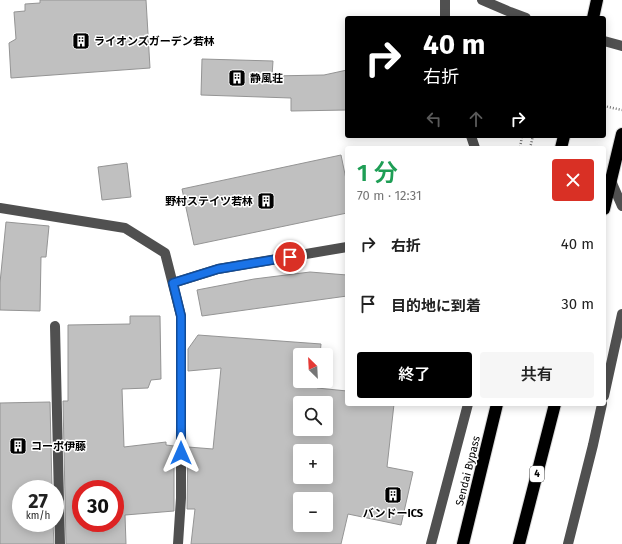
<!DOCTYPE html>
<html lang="ja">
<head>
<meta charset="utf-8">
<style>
  :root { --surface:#fff; --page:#f6f6f6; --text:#222; --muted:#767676; --accent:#000 }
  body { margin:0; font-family:"Fira Sans","Noto Sans JP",sans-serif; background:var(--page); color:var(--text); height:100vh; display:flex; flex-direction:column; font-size:15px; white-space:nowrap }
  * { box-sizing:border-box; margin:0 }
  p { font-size:13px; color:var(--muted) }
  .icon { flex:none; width:22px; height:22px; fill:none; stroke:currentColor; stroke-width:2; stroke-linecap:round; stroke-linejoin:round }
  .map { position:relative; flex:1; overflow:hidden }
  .panel { position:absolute; left:345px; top:146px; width:261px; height:260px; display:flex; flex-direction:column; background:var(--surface); border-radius:4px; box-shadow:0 2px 10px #0003 }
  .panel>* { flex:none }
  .top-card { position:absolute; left:345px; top:16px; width:261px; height:122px; border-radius:4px; box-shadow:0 2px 10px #0003; background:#000; color:#fff; overflow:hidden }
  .needle { width:26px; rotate:336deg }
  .tools { position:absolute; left:293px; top:348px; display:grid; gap:8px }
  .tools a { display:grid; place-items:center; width:40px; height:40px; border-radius:4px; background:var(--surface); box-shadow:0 2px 10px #0003; font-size:20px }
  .speed { position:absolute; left:12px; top:480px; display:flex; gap:8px; font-size:20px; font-weight:700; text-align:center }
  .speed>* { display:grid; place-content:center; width:52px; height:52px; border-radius:50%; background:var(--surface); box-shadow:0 2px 10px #0003; line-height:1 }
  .speed small { font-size:10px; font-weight:400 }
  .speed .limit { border:6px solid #d22; background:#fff; color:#111 }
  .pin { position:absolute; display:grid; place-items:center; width:34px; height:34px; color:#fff; margin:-17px; border:2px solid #fff; border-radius:50%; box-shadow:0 1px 4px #0007 }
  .me { position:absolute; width:44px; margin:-22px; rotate:0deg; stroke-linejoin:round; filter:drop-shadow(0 0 3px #0008) }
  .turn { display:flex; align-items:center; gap:14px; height:84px; padding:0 12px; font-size:18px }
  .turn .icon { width:52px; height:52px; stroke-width:2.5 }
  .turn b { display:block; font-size:28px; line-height:34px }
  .lanes { display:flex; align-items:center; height:38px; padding:0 12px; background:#0003; justify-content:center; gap:20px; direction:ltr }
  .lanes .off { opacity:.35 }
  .round { display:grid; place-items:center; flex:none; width:42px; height:42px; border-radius:4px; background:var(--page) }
  .overview { display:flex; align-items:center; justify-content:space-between; height:68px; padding:0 12px }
  h1 { font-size:24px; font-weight:600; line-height:30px; color:#1e9e55 }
  .primary-button { display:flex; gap:8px; margin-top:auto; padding:8px 12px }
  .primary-button a { flex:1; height:46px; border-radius:4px; background:var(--accent); color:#fff; font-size:16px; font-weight:600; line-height:46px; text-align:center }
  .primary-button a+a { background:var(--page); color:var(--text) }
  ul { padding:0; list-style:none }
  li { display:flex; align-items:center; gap:12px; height:60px; padding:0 12px }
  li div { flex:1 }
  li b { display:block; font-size:15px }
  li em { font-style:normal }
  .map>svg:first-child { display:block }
</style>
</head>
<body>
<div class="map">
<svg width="622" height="544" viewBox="0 0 622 544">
  <rect width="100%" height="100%" fill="#fff"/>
  <g fill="#c0c0c0" stroke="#949494" fill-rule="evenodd">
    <polygon points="40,0 146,0 150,68 11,78 9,43 16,39 14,12 25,11 25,4 40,3"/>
    <polygon points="202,59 273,61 272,76 324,75 347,70 347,110 291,111 291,98 201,95"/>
    <polygon points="341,155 347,184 347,213 194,245 182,189"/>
    <polygon points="127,163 131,197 102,200 98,167"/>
    <polygon points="6,222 49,226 46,257 41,257 40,311 0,310 0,283"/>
    <polygon points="310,272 347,275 347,296 202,316 197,290 254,279"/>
    <path d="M130,316h30l1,63 -10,1 -3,8 -26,1 2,58 42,-5v3l8,1v65l-49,4 1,29h-60l-3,-143h5v-76l62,-1zM81,489h34v34h-34z"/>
    <path d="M198,335l123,9 -1,11h-20v26h18l-1,7 30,3v13h47l-7,63 26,5 -12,53 -53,-11 -7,30h-150l4,-35h-8l1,-62 25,2 8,-81 -33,3v-22zM300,403h26v26h-26zM300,451h26v26h-26zM300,499h26v26h-26z"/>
    <polygon points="50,402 52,489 21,489 21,523 53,523 54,544 0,544 0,403"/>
  </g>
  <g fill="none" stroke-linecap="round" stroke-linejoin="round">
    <g stroke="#dbdbdb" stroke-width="14">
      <g id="highway">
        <polyline points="593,18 597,0"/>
        <polyline points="561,148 564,136"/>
        <polyline points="604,209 622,134"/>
        <polyline points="463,544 497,404"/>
        <polyline points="519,544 555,404"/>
      </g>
    </g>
    <g stroke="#727272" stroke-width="2.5" stroke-dasharray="1 2" stroke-linecap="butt">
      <polyline points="604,106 622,110"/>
      <polyline points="522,148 520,148 522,136"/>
      <polyline points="530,148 533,136"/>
    </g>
    <g stroke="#505050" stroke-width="10">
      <polyline points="445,0 445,18"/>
      <polyline points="482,0 510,12 526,18"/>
      <polyline points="604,41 622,46"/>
      <polyline points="471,136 475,148"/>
      <polyline points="611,181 622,206"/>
      <polyline points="0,208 125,228 165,253 181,316 181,498 178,544"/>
      <polyline points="173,283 218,269 347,247"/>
      <polyline points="55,326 60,544"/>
      <polyline points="604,396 622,314"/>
      <polyline points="431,544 468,404"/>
      <polyline points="568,544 593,445 602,404"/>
    </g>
    <use href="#highway" stroke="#000" stroke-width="12"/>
  </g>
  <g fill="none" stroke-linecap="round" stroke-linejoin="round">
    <g stroke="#114b97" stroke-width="10">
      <polyline id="route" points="181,453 181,316 173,283 218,269 290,257"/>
    </g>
    <use href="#route" stroke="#1a73e8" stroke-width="7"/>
  </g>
  <defs>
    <g id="building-square" transform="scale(0.9)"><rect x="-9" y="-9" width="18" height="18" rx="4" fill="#000" stroke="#fff"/><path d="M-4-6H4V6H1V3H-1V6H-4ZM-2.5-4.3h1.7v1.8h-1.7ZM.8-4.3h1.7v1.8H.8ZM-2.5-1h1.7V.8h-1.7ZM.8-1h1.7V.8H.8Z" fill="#fff"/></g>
  </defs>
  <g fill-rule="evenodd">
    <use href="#building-square" x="81" y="41"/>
    <use href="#building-square" x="237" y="78"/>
    <use href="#building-square" x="266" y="201"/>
    <use href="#building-square" x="18" y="446"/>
    <use href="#building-square" x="393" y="495"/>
  </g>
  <g text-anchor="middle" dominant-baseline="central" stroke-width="3" stroke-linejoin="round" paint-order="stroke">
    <rect fill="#fff" stroke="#4c4c4c" stroke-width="1" x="530" y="466" width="14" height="16" rx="3"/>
    <g font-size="10" font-weight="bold" fill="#000">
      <text x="537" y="474">4</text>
    </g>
    <g font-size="11" font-weight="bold" fill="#000" stroke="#fff" text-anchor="start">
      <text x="94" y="41">ライオンズガーデン若林</text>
      <text x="250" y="78">静風荘</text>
      <text x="253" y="201" text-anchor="end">野村ステイツ若林</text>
      <text x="31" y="446">コーポ伊藤</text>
      <text x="393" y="513" text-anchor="middle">バンドーICS</text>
    </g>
    <g font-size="11" fill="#000" stroke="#fff">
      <text transform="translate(468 471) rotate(-76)">Sendai Bypass</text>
    </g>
  </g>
</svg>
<div class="tools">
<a><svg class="needle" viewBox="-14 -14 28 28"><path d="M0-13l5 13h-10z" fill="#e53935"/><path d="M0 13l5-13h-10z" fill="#767676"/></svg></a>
<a><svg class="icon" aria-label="search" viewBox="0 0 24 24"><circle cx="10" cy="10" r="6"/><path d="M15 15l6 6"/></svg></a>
<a>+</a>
<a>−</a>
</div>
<div class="speed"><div>27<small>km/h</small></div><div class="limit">30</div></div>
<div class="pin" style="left:290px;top:257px;background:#d93025"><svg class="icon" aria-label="arrive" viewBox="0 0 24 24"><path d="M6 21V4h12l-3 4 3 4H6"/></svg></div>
<svg class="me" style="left:181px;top:453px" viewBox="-20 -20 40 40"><path d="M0-17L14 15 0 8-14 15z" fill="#1a73e8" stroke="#fff" stroke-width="4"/></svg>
<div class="top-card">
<div class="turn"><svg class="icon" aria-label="right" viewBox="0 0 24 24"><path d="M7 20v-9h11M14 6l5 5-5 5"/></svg><div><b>40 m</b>右折</div></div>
<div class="lanes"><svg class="icon off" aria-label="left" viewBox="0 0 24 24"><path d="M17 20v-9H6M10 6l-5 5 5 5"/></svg><svg class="icon off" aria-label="ahead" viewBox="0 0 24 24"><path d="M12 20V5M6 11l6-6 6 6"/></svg><svg class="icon" aria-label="right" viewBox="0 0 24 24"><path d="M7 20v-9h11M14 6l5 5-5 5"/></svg></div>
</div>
<section class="panel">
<div class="overview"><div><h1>1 分</h1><p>70 m · 12:31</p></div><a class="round" style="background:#d93025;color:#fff"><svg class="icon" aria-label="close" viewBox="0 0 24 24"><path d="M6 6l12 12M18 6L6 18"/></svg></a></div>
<ul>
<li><svg class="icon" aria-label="right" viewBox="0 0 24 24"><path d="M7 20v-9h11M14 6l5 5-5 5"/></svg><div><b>右折</b></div><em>40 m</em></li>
<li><svg class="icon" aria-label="arrive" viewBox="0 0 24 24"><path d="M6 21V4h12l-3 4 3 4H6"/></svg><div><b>目的地に到着</b></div><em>30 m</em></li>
</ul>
<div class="primary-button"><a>終了</a><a>共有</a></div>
</section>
</div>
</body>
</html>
